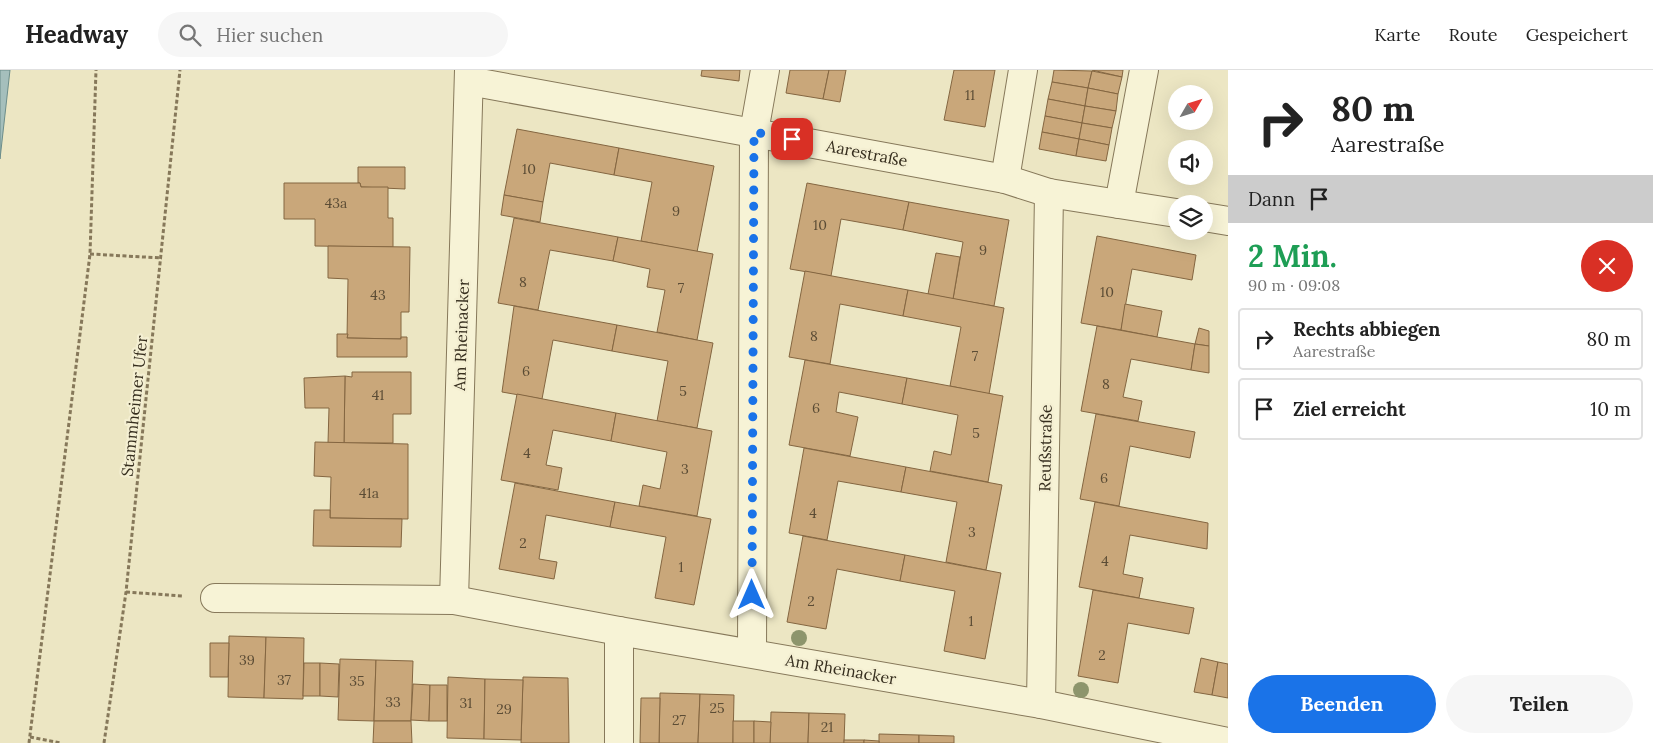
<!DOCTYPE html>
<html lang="de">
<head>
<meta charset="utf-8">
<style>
  :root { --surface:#fff; --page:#f6f6f6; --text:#222; --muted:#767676; --line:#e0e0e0; --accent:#1a73e8 }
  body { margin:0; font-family:Lora,serif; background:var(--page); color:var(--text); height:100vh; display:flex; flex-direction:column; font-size:19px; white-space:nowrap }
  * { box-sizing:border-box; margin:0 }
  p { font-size:16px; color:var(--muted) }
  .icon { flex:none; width:28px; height:28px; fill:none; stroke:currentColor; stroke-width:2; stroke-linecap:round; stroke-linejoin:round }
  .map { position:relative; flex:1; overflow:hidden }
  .panel { display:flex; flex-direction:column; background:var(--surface); width:425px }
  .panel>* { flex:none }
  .banner { background:#fff; color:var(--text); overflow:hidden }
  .needle { width:32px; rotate:51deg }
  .fabs { position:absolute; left:1168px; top:15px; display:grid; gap:10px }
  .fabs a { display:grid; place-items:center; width:45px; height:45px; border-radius:50%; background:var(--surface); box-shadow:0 5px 20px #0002; font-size:25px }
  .pin { position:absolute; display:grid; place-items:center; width:42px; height:42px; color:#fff; margin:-21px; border-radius:10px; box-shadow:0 2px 8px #0006 }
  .me { position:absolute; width:55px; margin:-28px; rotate:0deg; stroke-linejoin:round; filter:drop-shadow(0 0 4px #0008) }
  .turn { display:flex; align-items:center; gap:18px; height:105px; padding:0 20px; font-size:22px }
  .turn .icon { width:65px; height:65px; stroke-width:2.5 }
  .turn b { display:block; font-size:35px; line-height:42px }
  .then { display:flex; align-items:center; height:48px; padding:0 20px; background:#0003; gap:10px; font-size:19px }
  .round { display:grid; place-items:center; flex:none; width:52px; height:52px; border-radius:26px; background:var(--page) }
  .headline { display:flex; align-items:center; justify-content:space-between; height:85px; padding:0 20px }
  h1 { font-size:30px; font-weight:700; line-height:38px; color:#1e9e55 }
  .primary-button { display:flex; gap:10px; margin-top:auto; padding:10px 20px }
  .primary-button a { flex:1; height:58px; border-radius:30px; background:var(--accent); color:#fff; font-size:20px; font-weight:700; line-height:58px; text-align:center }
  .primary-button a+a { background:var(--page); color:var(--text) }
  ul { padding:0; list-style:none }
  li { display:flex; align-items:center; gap:15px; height:62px; margin:0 10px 8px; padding:0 10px; border:2px solid var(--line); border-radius:5px }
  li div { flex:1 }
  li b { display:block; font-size:19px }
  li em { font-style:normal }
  header { display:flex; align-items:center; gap:30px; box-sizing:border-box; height:70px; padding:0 25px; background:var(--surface); border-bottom:1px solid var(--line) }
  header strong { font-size:24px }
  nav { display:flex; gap:28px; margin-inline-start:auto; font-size:18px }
  .search { width:350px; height:45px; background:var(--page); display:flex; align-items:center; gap:12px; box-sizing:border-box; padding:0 18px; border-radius:28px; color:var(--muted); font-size:19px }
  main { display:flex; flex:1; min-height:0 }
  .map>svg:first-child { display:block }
</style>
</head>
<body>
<header>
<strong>Headway</strong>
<div class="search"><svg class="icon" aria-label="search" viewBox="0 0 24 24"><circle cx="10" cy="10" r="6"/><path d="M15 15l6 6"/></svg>Hier suchen</div>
<nav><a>Karte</a><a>Route</a><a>Gespeichert</a></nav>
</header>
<main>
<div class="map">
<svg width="1228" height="673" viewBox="0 0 1228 673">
  <rect width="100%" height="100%" fill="#ece6c3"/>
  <polygon fill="#a5bfbc" stroke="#6c8d8a" points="0,0 10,0 0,89"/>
  <g fill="#c9a77a" stroke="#846641">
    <polygon points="702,0 740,0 739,11 701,6"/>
    <polygon points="790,0 829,0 823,29 786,23"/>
    <polygon points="829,0 846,0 840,32 823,29"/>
    <polygon points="954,0 995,0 985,57 944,50"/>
    <polygon points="1054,0 1092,1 1088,18 1052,12"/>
    <polygon points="1092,0 1123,0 1122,7"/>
    <polygon points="1092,1 1122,7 1118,24 1088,18"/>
    <polygon points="1052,12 1088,18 1085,36 1048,29"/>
    <polygon points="1088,18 1118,24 1116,41 1085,36"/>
    <polygon points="1048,29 1085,36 1082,53 1045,46"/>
    <polygon points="1085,36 1116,41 1112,58 1082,53"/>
    <polygon points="1045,46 1082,53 1079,69 1042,62"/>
    <polygon points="1082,53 1112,58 1109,75 1079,69"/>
    <polygon points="517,59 619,78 614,105 550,93 543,132 504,125"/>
    <polygon points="1042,62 1079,69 1076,86 1039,79"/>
    <polygon points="1079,69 1109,75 1106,91 1076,86"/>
    <polygon points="619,78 714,96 697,182 641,171 652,112 614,105"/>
    <polygon points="358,97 405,97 405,119 361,117 360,113 358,113"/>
    <polygon points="284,113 360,113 361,117 388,117 388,148 393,148 393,177 315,176 315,149 284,149"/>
    <polygon points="807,113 909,132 903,160 841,149 831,206 790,199"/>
    <polygon points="504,125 543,132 540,152 501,145"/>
    <polygon points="909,132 1009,150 994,236 953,229 963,172 903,160"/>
    <polygon points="514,148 618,167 613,191 550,180 538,240 498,233"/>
    <polygon points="1097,166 1196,185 1192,210 1132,199 1121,260 1081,253"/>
    <polygon points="618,167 713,184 697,270 657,262 665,220 647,217 650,199 613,191"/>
    <polygon points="328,176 410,177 409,242 401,242 401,269 347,268 348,209 328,208"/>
    <polygon points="936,183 960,187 953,229 928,224"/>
    <polygon points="805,201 908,220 903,246 840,234 830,294 789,287"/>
    <polygon points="908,220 1004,238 989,324 950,316 961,257 903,246"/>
    <polygon points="1125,234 1162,241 1157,267 1121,260"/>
    <polygon points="514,236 617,255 612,281 553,270 542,329 502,322"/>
    <polygon points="617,255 713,273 697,358 657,351 668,291 612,281"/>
    <polygon points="1097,256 1195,274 1191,300 1131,289 1123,327 1142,331 1138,351 1081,341"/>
    <polygon points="1199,258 1209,261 1209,276 1195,274"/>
    <polygon points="337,264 348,264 347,268 401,269 401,267 407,267 407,287 337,287"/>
    <polygon points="1195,274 1209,276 1209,303 1191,300"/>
    <polygon points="805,290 907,308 902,334 839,322 836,342 858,347 850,386 789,375"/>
    <polygon points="352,302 411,302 411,344 393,344 393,373 344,373 345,306 352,307"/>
    <polygon points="345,306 344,373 328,373 329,338 305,338 304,308"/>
    <polygon points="907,308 1003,326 988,412 930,401 934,381 951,385 958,345 902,334"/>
    <polygon points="517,324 616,343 611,371 553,360 546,395 562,398 558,420 501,410"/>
    <polygon points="616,343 712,361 697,446 639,436 643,415 660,419 667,382 611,371"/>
    <polygon points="1096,344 1195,362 1190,388 1130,376 1119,436 1080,429"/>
    <polygon points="315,372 408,374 408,449 330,448 331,407 314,406"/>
    <polygon points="804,378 906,397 901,422 838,411 827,470 789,463"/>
    <polygon points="906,397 1002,415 986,500 946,492 957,432 901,422"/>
    <polygon points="515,413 615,432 610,457 546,445 539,489 557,492 554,509 499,499"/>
    <polygon points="615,432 711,449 694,535 655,528 666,467 610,457"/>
    <polygon points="1095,432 1208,453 1207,479 1130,465 1123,504 1143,508 1139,528 1079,517"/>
    <polygon points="314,440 330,440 330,448 402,449 401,477 313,476"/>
    <polygon points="803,466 905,485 900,511 837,499 826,559 787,552"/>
    <polygon points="905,485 1001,503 985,589 944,581 955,521 900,511"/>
    <polygon points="1093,520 1194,538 1189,564 1128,553 1118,613 1078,606"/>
    <polygon points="229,566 266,567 264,628 228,627"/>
    <polygon points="266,567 304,568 303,629 264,628"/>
    <polygon points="210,573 229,573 228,607 210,607"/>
    <polygon points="1201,588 1218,592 1212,625 1194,622"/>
    <polygon points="340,589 376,590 374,651 338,650"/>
    <polygon points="376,590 413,591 411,651 374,651"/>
    <polygon points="1218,592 1228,594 1228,628 1212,625"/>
    <polygon points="304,593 320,593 320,626 303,626"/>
    <polygon points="320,593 339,594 338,627 320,626"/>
    <polygon points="448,607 485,609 484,669 447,668"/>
    <polygon points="523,607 568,608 569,673 521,673"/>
    <polygon points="485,609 523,610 521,670 484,669"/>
    <polygon points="413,614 430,615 429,651 411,650"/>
    <polygon points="430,615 447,615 447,651 429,651"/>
    <polygon points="660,623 700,624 698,673 659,673"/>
    <polygon points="700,624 734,625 733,673 698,673"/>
    <polygon points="641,628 660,628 659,673 640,673"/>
    <polygon points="771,642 809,643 808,673 770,673"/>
    <polygon points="809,643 845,644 844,673 808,673"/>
    <polygon points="374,651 411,651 412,673 373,673"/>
    <rect x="733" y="651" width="21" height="22"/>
    <polygon points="754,651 771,652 770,673 754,673"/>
    <polygon points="879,664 919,665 919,673 879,673"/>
    <polygon points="919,665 954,666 954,673 919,673"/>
    <rect x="844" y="670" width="20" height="3"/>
    <polygon points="864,670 879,671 879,673 864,673"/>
  </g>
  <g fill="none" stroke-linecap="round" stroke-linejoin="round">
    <g stroke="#86785a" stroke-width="30">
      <g id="minor">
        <polyline points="469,11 1005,109 1049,123 1176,143"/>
        <polyline points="1005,109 1023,0"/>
        <polyline points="1119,134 1144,0"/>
        <polyline points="1204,147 1228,151"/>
        <polyline points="215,528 454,530 619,561 1041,634 1228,672"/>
        <polyline points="454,530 469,0"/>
        <polyline points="752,583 754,62 765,0"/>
        <polyline points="1041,634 1049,123"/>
        <polyline points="619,673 619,561"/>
      </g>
    </g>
    <g stroke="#86785a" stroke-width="3" stroke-dasharray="4 2.5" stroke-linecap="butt">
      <polyline points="90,184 162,188"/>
      <polyline points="126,522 183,526"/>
      <polyline points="30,667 61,673"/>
      <polyline points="29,673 90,184 96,0"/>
      <polyline points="104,673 126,522 180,0"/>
    </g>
    <use href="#minor" stroke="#f7f3d6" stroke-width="28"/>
  </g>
  <g fill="#8d956c">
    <circle cx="799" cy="568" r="8"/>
    <circle cx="1081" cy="620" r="8"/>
  </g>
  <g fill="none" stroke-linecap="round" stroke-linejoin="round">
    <polyline stroke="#1a73e8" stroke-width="9" stroke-dasharray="0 16.2" points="752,525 754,62 792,69"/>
  </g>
  <g text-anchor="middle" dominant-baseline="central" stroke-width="4.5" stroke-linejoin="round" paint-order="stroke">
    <g font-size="14" fill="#5b4c35">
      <text x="970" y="25">11</text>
      <text x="529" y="99">10</text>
      <text x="336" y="133">43a</text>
      <text x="676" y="141">9</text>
      <text x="820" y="155">10</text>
      <text x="983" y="180">9</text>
      <text x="523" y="212">8</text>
      <text x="681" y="218">7</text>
      <text x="1107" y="222">10</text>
      <text x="378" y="225">43</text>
      <text x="814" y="266">8</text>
      <text x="975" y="286">7</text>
      <text x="526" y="301">6</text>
      <text x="1106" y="314">8</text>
      <text x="683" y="321">5</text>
      <text x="378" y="325">41</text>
      <text x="816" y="338">6</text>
      <text x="976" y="363">5</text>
      <text x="527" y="383">4</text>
      <text x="685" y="399">3</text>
      <text x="1104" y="408">6</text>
      <text x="369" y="423">41a</text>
      <text x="813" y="443">4</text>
      <text x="972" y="462">3</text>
      <text x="523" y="473">2</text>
      <text x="1105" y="491">4</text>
      <text x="681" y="497">1</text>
      <text x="811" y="531">2</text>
      <text x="971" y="551">1</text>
      <text x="1102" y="585">2</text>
      <text x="247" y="590">39</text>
      <text x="284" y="610">37</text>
      <text x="357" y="611">35</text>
      <text x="393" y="632">33</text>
      <text x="466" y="633">31</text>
      <text x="717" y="638">25</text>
      <text x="504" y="639">29</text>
      <text x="679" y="650">27</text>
      <text x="827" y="657">21</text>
    </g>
    <g font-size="16" fill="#362e1e" stroke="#f4efd2">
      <text transform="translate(867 83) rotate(11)">Aarestraße</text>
      <text transform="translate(461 265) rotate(-88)">Am Rheinacker</text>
      <text transform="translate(134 336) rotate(-84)">Stammheimer Ufer</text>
      <text transform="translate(1045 378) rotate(-89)">Reußstraße</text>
      <text transform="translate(841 599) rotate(10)">Am Rheinacker</text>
    </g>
  </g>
</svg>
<div class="fabs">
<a><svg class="needle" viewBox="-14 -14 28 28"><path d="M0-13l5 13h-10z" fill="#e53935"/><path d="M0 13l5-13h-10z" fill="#767676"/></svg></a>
<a><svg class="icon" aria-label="sound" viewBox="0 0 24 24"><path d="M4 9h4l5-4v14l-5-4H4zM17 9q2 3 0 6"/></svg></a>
<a><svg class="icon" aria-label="layers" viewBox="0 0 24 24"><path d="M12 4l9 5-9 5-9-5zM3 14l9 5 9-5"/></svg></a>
</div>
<div class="pin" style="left:792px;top:69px;background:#d93025"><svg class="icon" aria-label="arrive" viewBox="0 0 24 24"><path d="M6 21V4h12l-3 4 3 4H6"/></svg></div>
<svg class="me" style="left:752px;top:525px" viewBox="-20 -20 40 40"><path d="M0-17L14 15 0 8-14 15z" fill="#1a73e8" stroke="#fff" stroke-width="4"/></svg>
</div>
<section class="panel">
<div class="banner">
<div class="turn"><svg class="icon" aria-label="right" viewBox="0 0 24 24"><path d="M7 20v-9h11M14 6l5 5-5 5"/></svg><div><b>80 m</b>Aarestraße</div></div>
<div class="then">Dann<svg class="icon" aria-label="arrive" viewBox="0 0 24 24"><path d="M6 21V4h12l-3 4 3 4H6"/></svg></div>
</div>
<div class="headline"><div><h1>2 Min.</h1><p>90 m · 09:08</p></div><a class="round" style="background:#d93025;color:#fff"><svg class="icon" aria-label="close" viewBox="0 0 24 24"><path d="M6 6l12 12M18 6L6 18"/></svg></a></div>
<ul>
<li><svg class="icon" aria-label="right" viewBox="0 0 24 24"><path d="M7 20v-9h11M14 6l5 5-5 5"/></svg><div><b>Rechts abbiegen</b><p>Aarestraße</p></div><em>80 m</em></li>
<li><svg class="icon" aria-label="arrive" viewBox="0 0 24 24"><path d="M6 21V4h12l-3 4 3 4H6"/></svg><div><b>Ziel erreicht</b></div><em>10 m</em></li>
</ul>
<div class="primary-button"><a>Beenden</a><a>Teilen</a></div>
</section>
</main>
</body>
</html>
